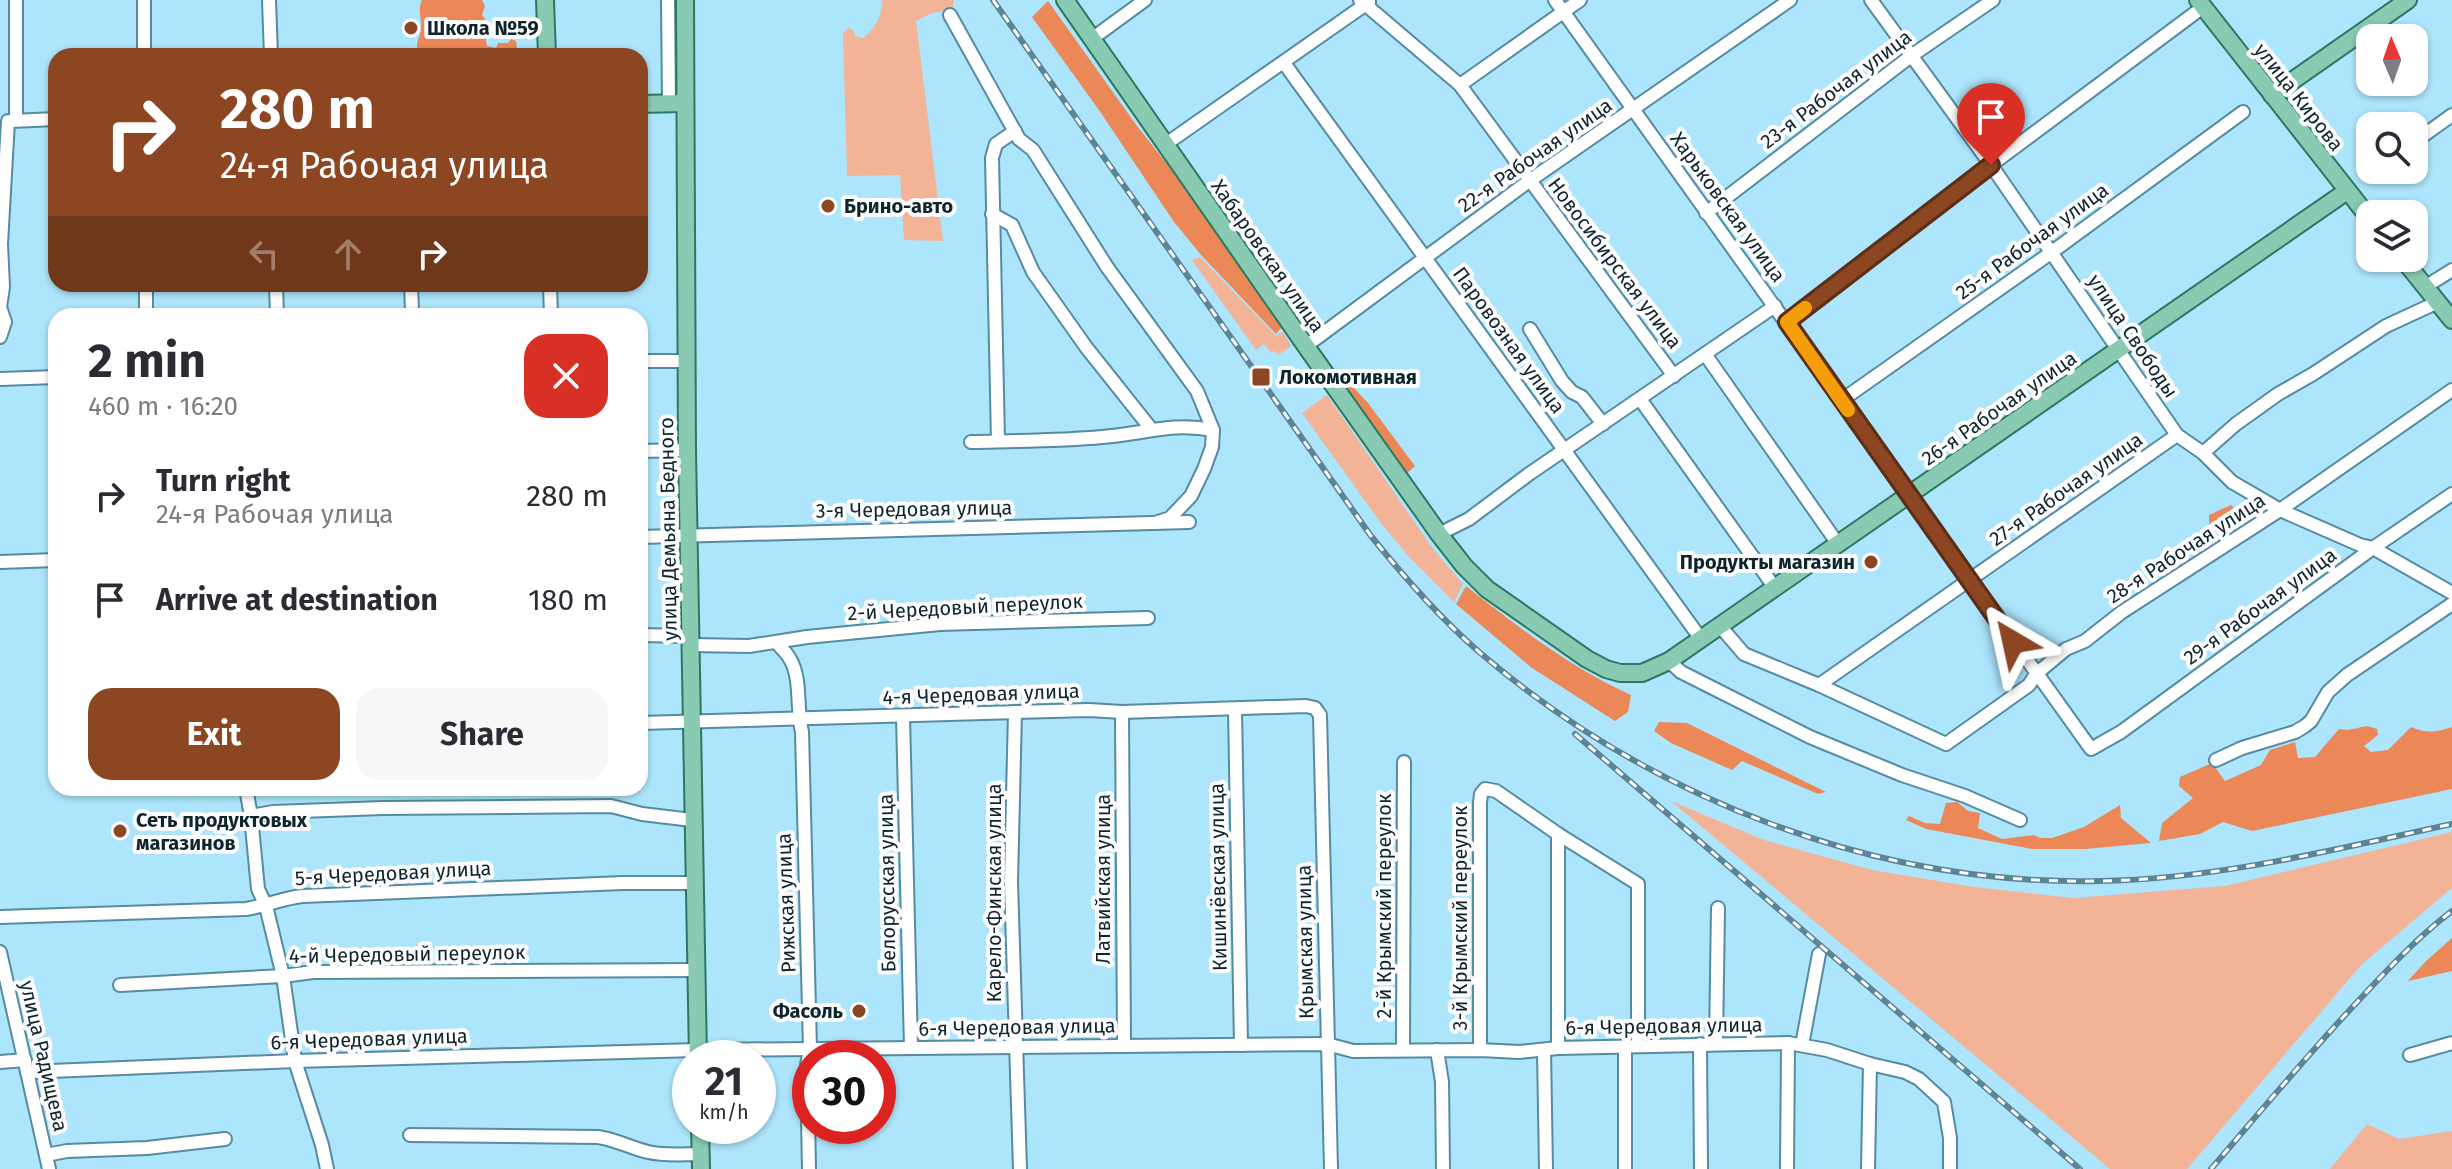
<!DOCTYPE html>
<html lang="en">
<head>
<meta charset="utf-8">
<style>
  :root { --surface:#fff; --page:#f7f7f7; --text:#2b2b33; --muted:#7c7c81; --accent:#8d4622 }
  body { margin:0; font-family:"Fira Sans",sans-serif; background:var(--page); color:var(--text); height:100vh; display:flex; flex-direction:column; font-size:30px; white-space:nowrap }
  * { box-sizing:border-box; margin:0 }
  p { font-size:26px; color:var(--muted) }
  .icon { flex:none; width:44px; height:44px; fill:none; stroke:currentColor; stroke-width:2; stroke-linecap:round; stroke-linejoin:round }
  .map { position:relative; flex:1; overflow:hidden }
  .panel { position:absolute; left:48px; top:308px; width:600px; height:488px; display:flex; flex-direction:column; background:var(--surface); border-radius:24px; box-shadow:0 2px 6px #0004 }
  .panel>* { flex:none }
  .hud { position:absolute; left:48px; top:48px; width:600px; height:244px; border-radius:24px; box-shadow:0 2px 6px #0004; background:#8d4622; color:#fff; overflow:hidden }
  .needle { width:52px; rotate:358deg }
  .buttons { position:absolute; left:2356px; top:24px; display:grid; gap:16px }
  .buttons a { display:grid; place-items:center; width:72px; height:72px; border-radius:16px; background:var(--surface); box-shadow:0 2px 6px #0004; font-size:40px }
  .speed { position:absolute; left:672px; top:1040px; display:flex; gap:16px; font-size:40px; font-weight:700; text-align:center }
  .speed>* { display:grid; place-content:center; width:104px; height:104px; border-radius:50%; background:var(--surface); box-shadow:0 2px 6px #0004; line-height:1 }
  .speed small { font-size:20px; font-weight:400 }
  .speed .limit { border:12px solid #d22; background:#fff; color:#111 }
  .pin { position:absolute; display:grid; place-items:center; width:68px; height:68px; color:#fff; margin:-82px -34px; border-radius:50% 50% 50% 0; rotate:-45deg; box-shadow:0 0 8px #0007 }
  .pin .icon { rotate:45deg }
  .me { position:absolute; width:88px; margin:-44px; rotate:324deg; stroke-linejoin:round; filter:drop-shadow(0 0 6px #0008) }
  .turn { display:flex; align-items:center; gap:28px; height:168px; padding:0 40px; font-size:36px }
  .turn .icon { width:104px; height:104px; stroke-width:2.5 }
  .turn b { display:block; font-size:56px; line-height:68px }
  .lanes { display:flex; align-items:center; height:76px; padding:0 40px; background:#0003; justify-content:center; gap:40px; direction:ltr }
  .lanes .off { opacity:.35 }
  .round { display:grid; place-items:center; flex:none; width:84px; height:84px; border-radius:24px; background:var(--page) }
  .head { display:flex; align-items:center; justify-content:space-between; height:136px; padding:0 40px }
  h1 { font-size:48px; font-weight:700; line-height:60px }
  .primary-button { display:flex; gap:16px; margin-top:auto; padding:16px 40px }
  .primary-button a { flex:1; height:92px; border-radius:24px; background:var(--accent); color:#fff; font-size:32px; font-weight:700; line-height:92px; text-align:center }
  .primary-button a+a { background:var(--page); color:var(--text) }
  ul { padding:0; list-style:none }
  li { display:flex; align-items:center; gap:24px; height:104px; padding:0 40px }
  li div { flex:1 }
  li b { display:block; font-size:30px }
  li em { font-style:normal }
  .map>svg:first-child { display:block }
</style>
</head>
<body>
<div class="map">
<svg width="2452" height="1169" viewBox="0 0 2452 1169">
  <rect width="100%" height="100%" fill="#ade5fc"/>
  <g fill="#f2b397">
    <path d="M882,0h72l-1,9 -21,4 -16,8 27,220 -39,-1 -4,-65 -53,1 -4,-142 5,-6 5,2 2,6 8,2c13,-10 19,-22 19,-38z"/>
    <polygon points="1200,257 1276,336 1283,332 1291,346 1278,355 1275,351 1271,352 1264,344 1256,350 1192,260"/>
    <polygon points="1327,395 1433,549 1463,584 1454,602 1410,558 1381,523 1302,413"/>
    <polygon points="1671,801 1764,840 1872,870 1974,887 2073,898 2225,886 2452,832 2452,888 2362,964 2187,1169 2110,1169"/>
    <polygon points="2367,1124 2399,1139 2452,1131 2452,1169 2330,1169"/>
  </g>
  <g fill="#ec8857">
    <path d="M422,0h60l3,6 -3,9c12,14 1,16 5,31l9,2 2,-5h10l3,-4 5,2 2,15h-99c-5,-17 1,-14 2,-28 1,-11 -4,-17 1,-28z"/>
    <polygon points="1048,1 1137,126 1208,216 1283,326 1276,334 1202,256 1174,222 1101,113 1032,17"/>
    <polygon points="1342,375 1368,403 1415,466 1403,477 1334,380"/>
    <polygon points="2231,505 2241,517 2239,526 2228,532 2213,529 2209,522 2209,515"/>
    <path d="M1466,586c52,41 105,82 165,109l-3,17 -13,9 -83,-53 -76,-64z"/>
    <polygon points="1659,722 1687,723 1826,792 1818,794 1742,761 1732,770 1671,743 1654,731"/>
    <path d="M2367,726l10,3 1,6 -14,11 7,6 17,-2 23,-23c15,7 26,5 41,0v62l-200,42 -29,-9 -23,12 -41,7 3,-18 31,-25 -14,-12 1,-9 32,-14 13,18 36,-16 9,-15 25,-8 3,16 17,-1 24,-28 9,1z"/>
    <polygon points="1957,802 1968,811 1980,813 1978,828 2002,839 2034,835 2040,838 2052,838 2084,827 2120,805 2121,818 2151,843 2085,849 2032,849 1926,829 1906,820 1909,816 1925,823 1940,824 1946,803"/>
    <polygon points="2452,938 2452,971 2408,981 2425,962"/>
  </g>
  <g fill="none" stroke-linecap="round" stroke-linejoin="round">
    <g stroke="#568ba1" stroke-width="16">
      <g id="minor">
        <polyline points="16,0 16,120"/>
        <polyline points="269,0 271,56"/>
        <polyline points="668,0 669,104"/>
        <polyline points="1360,0 1460,85 1674,376"/>
        <polyline points="1555,0 2091,749 2121,732 2373,548 2452,494"/>
        <polyline points="1871,0 1991,165 2177,435 2203,453 2232,482 2280,510 2360,545 2373,548 2452,593"/>
        <polyline points="950,15 1019,139 1033,150 1107,267 1197,391 1213,430 1212,447 1204,469 1191,496 1170,518 1155,523"/>
        <polyline points="1093,38 1145,0"/>
        <polyline points="144,56 144,0"/>
        <polyline points="1284,63 1701,639"/>
        <polyline points="1460,85 1580,0"/>
        <polyline points="11,121 56,119"/>
        <polyline points="2420,138 2452,115"/>
        <polyline points="1166,144 1369,2"/>
        <polyline points="1706,213 1911,56 1993,0"/>
        <polyline points="992,214 1012,225 1033,272 1086,347 1152,430"/>
        <polyline points="146,284 146,316"/>
        <polyline points="276,284 277,316"/>
        <polyline points="411,284 412,311"/>
        <polyline points="550,284 551,316"/>
        <polyline points="2425,287 2452,270"/>
        <polyline points="1787,322 1991,165 2203,7"/>
        <polyline points="1530,329 1562,381 1572,392 1582,397 1603,424"/>
        <polyline points="0,337 5,322 0,307 3,287 1,244 8,121"/>
        <polyline points="1306,346 1529,181 1790,0"/>
        <polyline points="1705,354 1838,544"/>
        <polyline points="640,361 687,361"/>
        <polyline points="0,379 56,377"/>
        <polyline points="1640,399 1775,588"/>
        <polyline points="1842,400 2052,252 2243,112"/>
        <polyline points="998,441 992,158 996,144 1015,131"/>
        <path d="M971,442c44,-1 88,-1 131,-5 42,-3 69,-15 111,-7"/>
        <polyline points="640,451 687,450"/>
        <polyline points="2203,453 2236,424 2278,394 2313,374 2386,326 2438,302"/>
        <polyline points="1439,534 1469,519 1529,474 1775,306"/>
        <polyline points="640,537 1189,522"/>
        <polyline points="0,562 56,560"/>
        <polyline points="1720,626 1744,654 1819,685 1946,744 2029,685 2036,674 2066,649 2085,641 2122,612 2280,510 2452,390"/>
        <polyline points="640,635 689,636"/>
        <path d="M777,643c4,5 10,10 13,16 12,20 6,50 12,73l8,317 -3,16 2,104"/>
        <polyline points="690,645 749,646 807,637 940,624 1148,618"/>
        <polyline points="1669,661 1681,672 1810,737 1902,775 1965,796 2020,820"/>
        <polyline points="1819,685 2177,435"/>
        <polyline points="1235,710 1241,1045"/>
        <polyline points="1015,712 1011,882 1020,1169"/>
        <polyline points="1122,712 1124,1046"/>
        <polyline points="903,716 911,1048"/>
        <polyline points="640,723 1089,710 1122,712 1306,706 1315,708 1320,715 1331,1169"/>
        <polyline points="2216,760 2242,748 2295,732 2305,726 2311,721 2328,692 2347,675 2452,604"/>
        <polyline points="246,788 251,816 258,889 266,906 283,976 295,1061 322,1145 327,1169"/>
        <polyline points="251,816 273,812 383,808 611,806 642,814 692,820"/>
        <polyline points="1558,834 1558,1048"/>
        <path d="M0,917l246,-8c20,-3 37,-11 57,-13l320,-13h71"/>
        <polyline points="0,952 49,1169"/>
        <polyline points="120,985 283,976 313,972 696,970"/>
        <polyline points="1700,1044 1701,1169"/>
        <polyline points="1716,1044 1718,908"/>
        <polyline points="1802,1045 1819,954"/>
        <polyline points="1625,1047 1625,1169"/>
        <polyline points="1403,1050 1404,762"/>
        <polyline points="1437,1050 1442,1082 1443,1169"/>
        <polyline points="1480,1050 1480,803 1481,794 1485,789 1496,791 1558,834 1638,884 1638,1046"/>
        <polyline points="1544,1050 1546,1169"/>
        <polyline points="2410,1055 2452,1043"/>
        <polyline points="0,1062 25,1060"/>
        <polyline points="27,1072 295,1061 697,1050 1327,1044 1353,1051 1480,1050 1519,1052 1558,1048 1788,1043 1827,1050 1870,1064 1905,1072 1919,1079 1944,1102 1950,1138 1950,1169"/>
        <path d="M410,1135l188,2c19,3 33,11 50,15 17,4 35,2 53,2"/>
        <polyline points="46,1155 67,1151 147,1148 225,1139"/>
        <polyline points="1787,1169 1788,1043"/>
        <polyline points="1868,1169 1870,1064"/>
      </g>
    </g>
    <g stroke="#2c7963" stroke-width="20">
      <g id="major">
        <polyline points="545,0 547,56"/>
        <polyline points="685,0 687,450 698,1058"/>
        <polyline points="1065,0 1310,352 1439,534 1464,566 1487,589 1587,659 1606,669 1620,673 1642,673 1669,661 2347,191"/>
        <polyline points="2198,0 2370,219"/>
        <polyline points="2272,95 2408,0"/>
        <polyline points="640,104 685,103"/>
        <polyline points="2402,258 2452,320"/>
        <polyline points="700,1126 701,1169"/>
      </g>
    </g>
    <use href="#minor" stroke="#fff" stroke-width="12"/>
    <use href="#major" stroke="#89cab2" stroke-width="16"/>
    <g stroke="#5d8494" stroke-width="6">
      <g id="rail">
        <path d="M993,0l378,536c33,41 68,81 107,115 171,147 396,235 622,230 119,-2 236,-32 352,-57"/>
        <polyline points="1575,734 2080,1169"/>
        <path d="M2211,1169c49,-57 97,-115 149,-170 29,-31 58,-62 92,-88"/>
      </g>
    </g>
    <use href="#rail" stroke="#fcfcfc" stroke-width="3" stroke-dasharray="9" stroke-linecap="butt"/>
  </g>
  <g fill="none" stroke-linecap="round" stroke-linejoin="round">
    <g stroke="#5c2e16" stroke-width="20">
      <polyline id="route" points="1991,165 1787,322 2013,642"/>
    </g>
    <use href="#route" stroke="#8d4622" stroke-width="14"/>
    <polyline stroke="#f59e0b" stroke-width="14" points="1805,308 1787,322 1848,410"/>
  </g>
  <g fill="#8d4622" stroke="#fcfcfc" stroke-width="3">
    <circle cx="411" cy="28" r="8"/>
    <circle cx="828" cy="206" r="8"/>
    <rect x="1251" y="367" width="20" height="20" rx="4"/>
    <circle cx="1871" cy="562" r="8"/>
    <circle cx="120" cy="831" r="8"/>
    <circle cx="859" cy="1011" r="8"/>
  </g>
  <g text-anchor="middle" dominant-baseline="central" stroke-width="8" stroke-linejoin="round" paint-order="stroke">
    <g font-size="20" font-weight="bold" fill="#0f252e" stroke="#fcfcfc" text-anchor="start">
      <text x="427" y="28">Школа №59</text>
      <text x="844" y="206">Брино-авто</text>
      <text x="1279" y="377">Локомотивная</text>
      <text x="1855" y="562" text-anchor="end">Продукты магазин</text>
      <text x="136" y="820">Сеть продуктовых<tspan x="136" dy="23">магазинов</tspan></text>
      <text x="843" y="1011" text-anchor="end">Фасоль</text>
    </g>
    <g font-size="20" fill="#0f252e" stroke="#fcfcfc">
      <text transform="translate(1836 89) rotate(-37)">23-я Рабочая улица</text>
      <text transform="translate(2299 97) rotate(52)">улица Кирова</text>
      <text transform="translate(1535 155) rotate(-35)">22-я Рабочая улица</text>
      <text transform="translate(1728 207) rotate(54)">Харьковская улица</text>
      <text transform="translate(2032 241) rotate(-36)">25-я Рабочая улица</text>
      <text transform="translate(1268 256) rotate(55)">Хабаровская улица</text>
      <text transform="translate(1615 263) rotate(53)">Новосибирская улица</text>
      <text transform="translate(2133 336) rotate(56)">улица Свободы</text>
      <text transform="translate(1509 340) rotate(54)">Паровозная улица</text>
      <text transform="translate(1999 408) rotate(-35)">26-я Рабочая улица</text>
      <text transform="translate(2066 489) rotate(-35)">27-я Рабочая улица</text>
      <text transform="translate(914 509) rotate(-1)">3-я Чередовая улица</text>
      <text transform="translate(668 529) rotate(-91)">улица Демьяна Бедного</text>
      <text transform="translate(2186 548) rotate(-33)">28-я Рабочая улица</text>
      <text transform="translate(2260 606) rotate(-36)">29-я Рабочая улица</text>
      <text transform="translate(965 607) rotate(-3)">2-й Чередовый переулок</text>
      <text transform="translate(981 694) rotate(-2)">4-я Чередовая улица</text>
      <text transform="translate(393 873) rotate(-3)">5-я Чередовая улица</text>
      <text transform="translate(1218 877) rotate(-91)">Кишинёвская улица</text>
      <text transform="translate(1103 879) rotate(-90)">Латвийская улица</text>
      <text transform="translate(887 883) rotate(-91)">Белорусская улица</text>
      <text transform="translate(994 893) rotate(-90)">Карело-Финская улица</text>
      <text transform="translate(786 903) rotate(-92)">Рижская улица</text>
      <text transform="translate(1384 906) rotate(-90)">2-й Крымский переулок</text>
      <text transform="translate(1460 918) rotate(-90)">3-й Крымский переулок</text>
      <text transform="translate(1305 942) rotate(-91)">Крымская улица</text>
      <text transform="translate(407 954) rotate(-1)">4-й Чередовый переулок</text>
      <text transform="translate(1664 1026) rotate(-1)">6-я Чередовая улица</text>
      <text transform="translate(1017 1027) rotate(-1)">6-я Чередовая улица</text>
      <text transform="translate(369 1039) rotate(-2)">6-я Чередовая улица</text>
      <text transform="translate(44 1056) rotate(77)">улица Радищева</text>
    </g>
  </g>
</svg>
<div class="buttons">
<a><svg class="needle" viewBox="-14 -14 28 28"><path d="M0-13l5 13h-10z" fill="#e53935"/><path d="M0 13l5-13h-10z" fill="#7c7c81"/></svg></a>
<a><svg class="icon" aria-label="search" viewBox="0 0 24 24"><circle cx="10" cy="10" r="6"/><path d="M15 15l6 6"/></svg></a>
<a><svg class="icon" aria-label="layers" viewBox="0 0 24 24"><path d="M12 4l9 5-9 5-9-5zM3 14l9 5 9-5"/></svg></a>
</div>
<div class="speed"><div>21<small>km/h</small></div><div class="limit">30</div></div>
<div class="pin" style="left:1991px;top:165px;background:#d93025"><svg class="icon" aria-label="arrive" viewBox="0 0 24 24"><path d="M6 21V4h12l-3 4 3 4H6"/></svg></div>
<svg class="me" style="left:2013px;top:642px" viewBox="-20 -20 40 40"><path d="M0-17L14 15 0 8-14 15z" fill="#8d4622" stroke="#fff" stroke-width="4"/></svg>
<div class="hud">
<div class="turn"><svg class="icon" aria-label="right" viewBox="0 0 24 24"><path d="M7 20v-9h11M14 6l5 5-5 5"/></svg><div><b>280 m</b>24-я Рабочая улица</div></div>
<div class="lanes"><svg class="icon off" aria-label="left" viewBox="0 0 24 24"><path d="M17 20v-9H6M10 6l-5 5 5 5"/></svg><svg class="icon off" aria-label="ahead" viewBox="0 0 24 24"><path d="M12 20V5M6 11l6-6 6 6"/></svg><svg class="icon" aria-label="right" viewBox="0 0 24 24"><path d="M7 20v-9h11M14 6l5 5-5 5"/></svg></div>
</div>
<section class="panel">
<div class="head"><div><h1>2 min</h1><p>460 m · 16:20</p></div><a class="round" style="background:#d93025;color:#fff"><svg class="icon" aria-label="close" viewBox="0 0 24 24"><path d="M6 6l12 12M18 6L6 18"/></svg></a></div>
<ul>
<li><svg class="icon" aria-label="right" viewBox="0 0 24 24"><path d="M7 20v-9h11M14 6l5 5-5 5"/></svg><div><b>Turn right</b><p>24-я Рабочая улица</p></div><em>280 m</em></li>
<li><svg class="icon" aria-label="arrive" viewBox="0 0 24 24"><path d="M6 21V4h12l-3 4 3 4H6"/></svg><div><b>Arrive at destination</b></div><em>180 m</em></li>
</ul>
<div class="primary-button"><a>Exit</a><a>Share</a></div>
</section>
</div>
</body>
</html>
